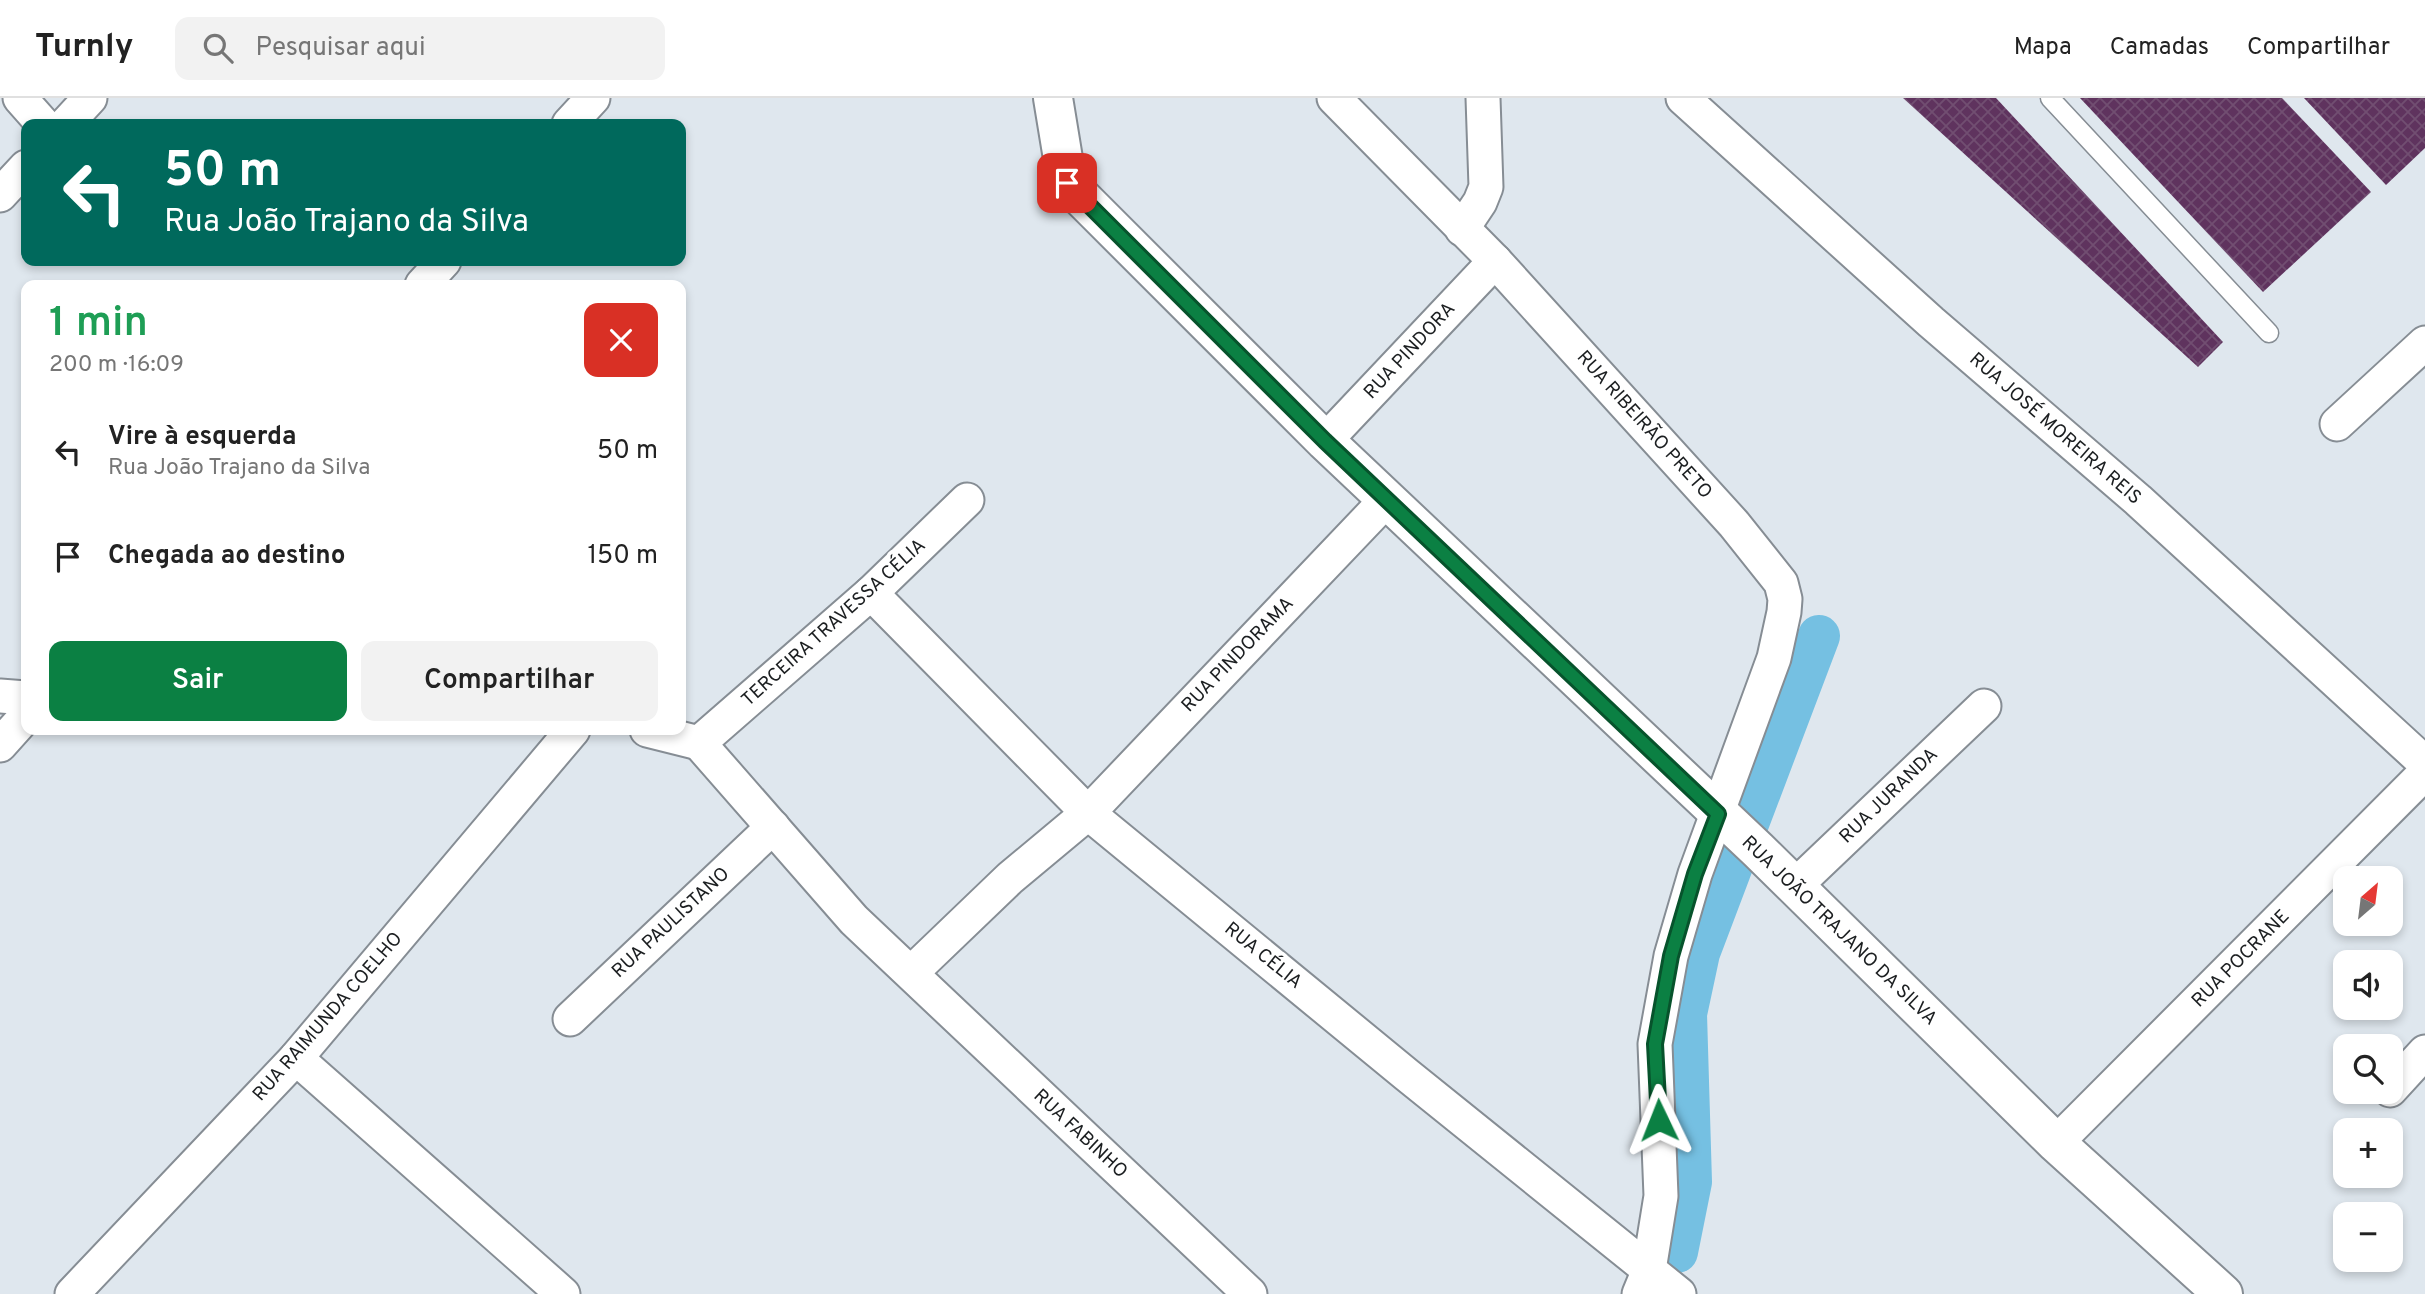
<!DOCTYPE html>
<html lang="pt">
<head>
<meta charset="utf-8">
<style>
  :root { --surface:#fff; --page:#f2f2f2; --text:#222; --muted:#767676; --line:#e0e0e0; --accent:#0b8043 }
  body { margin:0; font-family:Overpass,sans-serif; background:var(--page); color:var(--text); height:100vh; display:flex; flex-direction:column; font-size:26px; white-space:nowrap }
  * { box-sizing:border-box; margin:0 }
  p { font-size:23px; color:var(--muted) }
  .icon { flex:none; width:38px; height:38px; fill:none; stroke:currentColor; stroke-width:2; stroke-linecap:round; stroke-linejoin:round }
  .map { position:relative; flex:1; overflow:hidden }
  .drawer { position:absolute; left:21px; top:182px; width:665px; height:455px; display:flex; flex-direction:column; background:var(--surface); border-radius:14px; box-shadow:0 4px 10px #0003 }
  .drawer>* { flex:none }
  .hud { position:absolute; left:21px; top:21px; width:665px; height:147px; border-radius:14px; box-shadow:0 4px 10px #0003; background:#00695c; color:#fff; overflow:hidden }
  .needle { width:46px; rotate:28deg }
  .tools { position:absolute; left:2333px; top:768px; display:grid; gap:14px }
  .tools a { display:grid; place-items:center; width:70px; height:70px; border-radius:14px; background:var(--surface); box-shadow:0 4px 10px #0003; font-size:35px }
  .pin { position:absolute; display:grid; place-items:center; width:60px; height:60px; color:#fff; margin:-30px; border-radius:14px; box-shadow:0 4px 10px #0006 }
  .me { position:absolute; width:77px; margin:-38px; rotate:358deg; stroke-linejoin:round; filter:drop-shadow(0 0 5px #0008) }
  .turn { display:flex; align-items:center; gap:24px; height:147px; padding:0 28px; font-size:32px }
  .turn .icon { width:91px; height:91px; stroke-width:2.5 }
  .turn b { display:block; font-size:49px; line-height:60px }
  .round { display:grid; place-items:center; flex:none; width:74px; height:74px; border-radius:14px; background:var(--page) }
  .headline { display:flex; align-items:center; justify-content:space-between; height:119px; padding:0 28px }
  h1 { font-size:42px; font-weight:600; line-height:52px; color:#1e9e55 }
  .cta { display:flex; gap:14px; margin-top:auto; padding:14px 28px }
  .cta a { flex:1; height:80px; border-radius:14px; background:var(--accent); color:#fff; font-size:28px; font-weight:600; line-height:80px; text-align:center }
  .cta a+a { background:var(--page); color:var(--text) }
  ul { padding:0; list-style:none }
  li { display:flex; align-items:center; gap:21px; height:105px; padding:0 28px }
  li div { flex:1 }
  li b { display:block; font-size:26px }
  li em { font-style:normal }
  header { display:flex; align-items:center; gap:42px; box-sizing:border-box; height:98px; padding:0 35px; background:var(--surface); border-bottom:2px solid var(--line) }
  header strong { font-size:33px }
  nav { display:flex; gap:38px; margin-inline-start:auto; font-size:24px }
  .search { width:490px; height:63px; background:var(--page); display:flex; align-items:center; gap:18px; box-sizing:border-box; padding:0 24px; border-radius:14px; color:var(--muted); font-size:26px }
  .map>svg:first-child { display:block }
</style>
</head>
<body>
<header>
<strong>Turnly</strong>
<div class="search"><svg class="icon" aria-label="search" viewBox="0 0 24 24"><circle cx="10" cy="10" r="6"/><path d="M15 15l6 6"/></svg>Pesquisar aqui</div>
<nav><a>Mapa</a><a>Camadas</a><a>Compartilhar</a></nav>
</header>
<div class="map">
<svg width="2425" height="1196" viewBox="0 0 2425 1196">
  <defs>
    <pattern id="building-cross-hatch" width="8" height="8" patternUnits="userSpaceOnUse" patternTransform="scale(1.75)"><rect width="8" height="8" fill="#5f335e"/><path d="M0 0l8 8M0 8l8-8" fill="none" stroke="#714e71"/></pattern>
  </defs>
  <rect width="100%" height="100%" fill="#dfe7ee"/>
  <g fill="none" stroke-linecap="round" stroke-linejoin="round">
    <polyline stroke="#75c0e2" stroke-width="42" points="1677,1154 1691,1084 1686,916 1699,855 1819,538"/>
  </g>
  <g fill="url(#building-cross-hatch)">
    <polygon points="1903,0 1996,0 2223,244 2198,269"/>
    <polygon points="2080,0 2282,0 2371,94 2263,194"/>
    <polygon points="2304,0 2425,0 2425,50 2386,87"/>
  </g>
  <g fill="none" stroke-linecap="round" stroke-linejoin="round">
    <g stroke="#868d94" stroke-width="21">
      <polyline id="service" points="2050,0 2269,235"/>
    </g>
    <g stroke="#868d94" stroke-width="37">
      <g id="minor">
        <polyline points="20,0 43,26"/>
        <polyline points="1334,0 1495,163 1734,426 1781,485 1785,501 1784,514 1774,560 1695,776 1671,858 1655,946 1661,1098 1649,1172 1639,1196"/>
        <polyline points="1683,0 1931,224 2138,402 2425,665"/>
        <polyline points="66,26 90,0"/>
        <polyline points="569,26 593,0"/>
        <polyline points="0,97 26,69"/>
        <polyline points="1462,131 1480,104 1486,89 1483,0"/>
        <polyline points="422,187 444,163"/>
        <polyline points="2337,326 2425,245"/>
        <polyline points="1325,343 1495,163"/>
        <polyline points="871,495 1088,715 1407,977 1679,1196"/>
        <polyline points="0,598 26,600"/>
        <polyline points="647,632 699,645"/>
        <polyline points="699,645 854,822 1250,1196"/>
        <polyline points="699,645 871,495 967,402"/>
        <polyline points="0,647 26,618"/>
        <polyline points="1795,788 1984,608"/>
        <polyline points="911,875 1010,780 1088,715 1388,400"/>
        <polyline points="570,921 773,729"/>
        <polyline points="296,960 563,1196"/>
        <polyline points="2390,992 2425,954"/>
        <polyline points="2056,1045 2425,675"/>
        <polyline points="72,1196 296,960 573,632"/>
      </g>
    </g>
    <g stroke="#868d94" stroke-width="42">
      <polyline id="tertiary" points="1053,0 1067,85 1325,343 1758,752 2056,1045 2223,1196"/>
    </g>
    <use href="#service" stroke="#fff" stroke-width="18"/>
    <use href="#minor" stroke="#fff" stroke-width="33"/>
    <use href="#tertiary" stroke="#fff" stroke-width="38"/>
  </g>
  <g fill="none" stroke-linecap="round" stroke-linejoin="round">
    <g stroke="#07532c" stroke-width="18">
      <polyline id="route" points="1067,85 1325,343 1718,716 1695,776 1671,858 1655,946 1659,1022"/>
    </g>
    <use href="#route" stroke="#0b8043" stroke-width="12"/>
  </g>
  <g text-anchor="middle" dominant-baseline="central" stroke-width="7" stroke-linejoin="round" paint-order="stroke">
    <g font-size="19" fill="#1b1e20" stroke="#fff">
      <text transform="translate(1410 253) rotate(-47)">RUA PINDORA</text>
      <text transform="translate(1644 327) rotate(48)">RUA RIBEIRÃO PRETO</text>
      <text transform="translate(2055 331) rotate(41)">RUA JOSÉ MOREIRA REIS</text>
      <text transform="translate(834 525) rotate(-42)">TERCEIRA TRAVESSA CÉLIA</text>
      <text transform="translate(1238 557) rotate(-46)">RUA PINDORAMA</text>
      <text transform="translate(1889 698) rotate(-44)">RUA JURANDA</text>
      <text transform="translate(671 825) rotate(-43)">RUA PAULISTANO</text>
      <text transform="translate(1839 833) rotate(44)">RUA JOÃO TRAJANO DA SILVA</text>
      <text transform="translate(1263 858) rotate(39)">RUA CÉLIA</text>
      <text transform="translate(2241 861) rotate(-45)">RUA POCRANE</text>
      <text transform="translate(328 919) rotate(-49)">RUA RAIMUNDA COELHO</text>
      <text transform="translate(1080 1036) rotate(43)">RUA FABINHO</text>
    </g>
  </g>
</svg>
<div class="tools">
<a><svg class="needle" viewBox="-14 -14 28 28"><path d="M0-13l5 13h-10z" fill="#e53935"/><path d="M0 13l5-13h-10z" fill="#767676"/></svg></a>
<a><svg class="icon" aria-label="sound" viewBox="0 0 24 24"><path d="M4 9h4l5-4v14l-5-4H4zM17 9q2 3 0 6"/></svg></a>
<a><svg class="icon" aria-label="search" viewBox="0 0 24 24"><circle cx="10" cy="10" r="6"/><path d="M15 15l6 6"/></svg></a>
<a>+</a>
<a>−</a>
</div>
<div class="pin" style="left:1067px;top:85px;background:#d93025"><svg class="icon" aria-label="arrive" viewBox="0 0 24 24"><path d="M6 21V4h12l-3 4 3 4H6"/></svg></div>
<svg class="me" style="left:1659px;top:1022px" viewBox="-20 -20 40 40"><path d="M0-17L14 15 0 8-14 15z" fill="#0b8043" stroke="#fff" stroke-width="4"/></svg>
<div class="hud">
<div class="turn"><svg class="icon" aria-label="left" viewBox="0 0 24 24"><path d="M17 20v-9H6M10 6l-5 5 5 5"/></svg><div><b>50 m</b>Rua João Trajano da Silva</div></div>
</div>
<section class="drawer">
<div class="headline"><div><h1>1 min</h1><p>200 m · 16:09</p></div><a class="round" style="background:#d93025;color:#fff"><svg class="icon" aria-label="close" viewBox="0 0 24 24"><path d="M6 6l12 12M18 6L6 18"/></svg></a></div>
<ul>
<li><svg class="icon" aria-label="left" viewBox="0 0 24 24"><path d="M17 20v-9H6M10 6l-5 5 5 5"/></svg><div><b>Vire à esquerda</b><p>Rua João Trajano da Silva</p></div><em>50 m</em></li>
<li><svg class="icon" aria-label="arrive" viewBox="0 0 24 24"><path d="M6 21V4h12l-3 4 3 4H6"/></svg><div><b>Chegada ao destino</b></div><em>150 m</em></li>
</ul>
<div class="cta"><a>Sair</a><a>Compartilhar</a></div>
</section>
</div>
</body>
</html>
